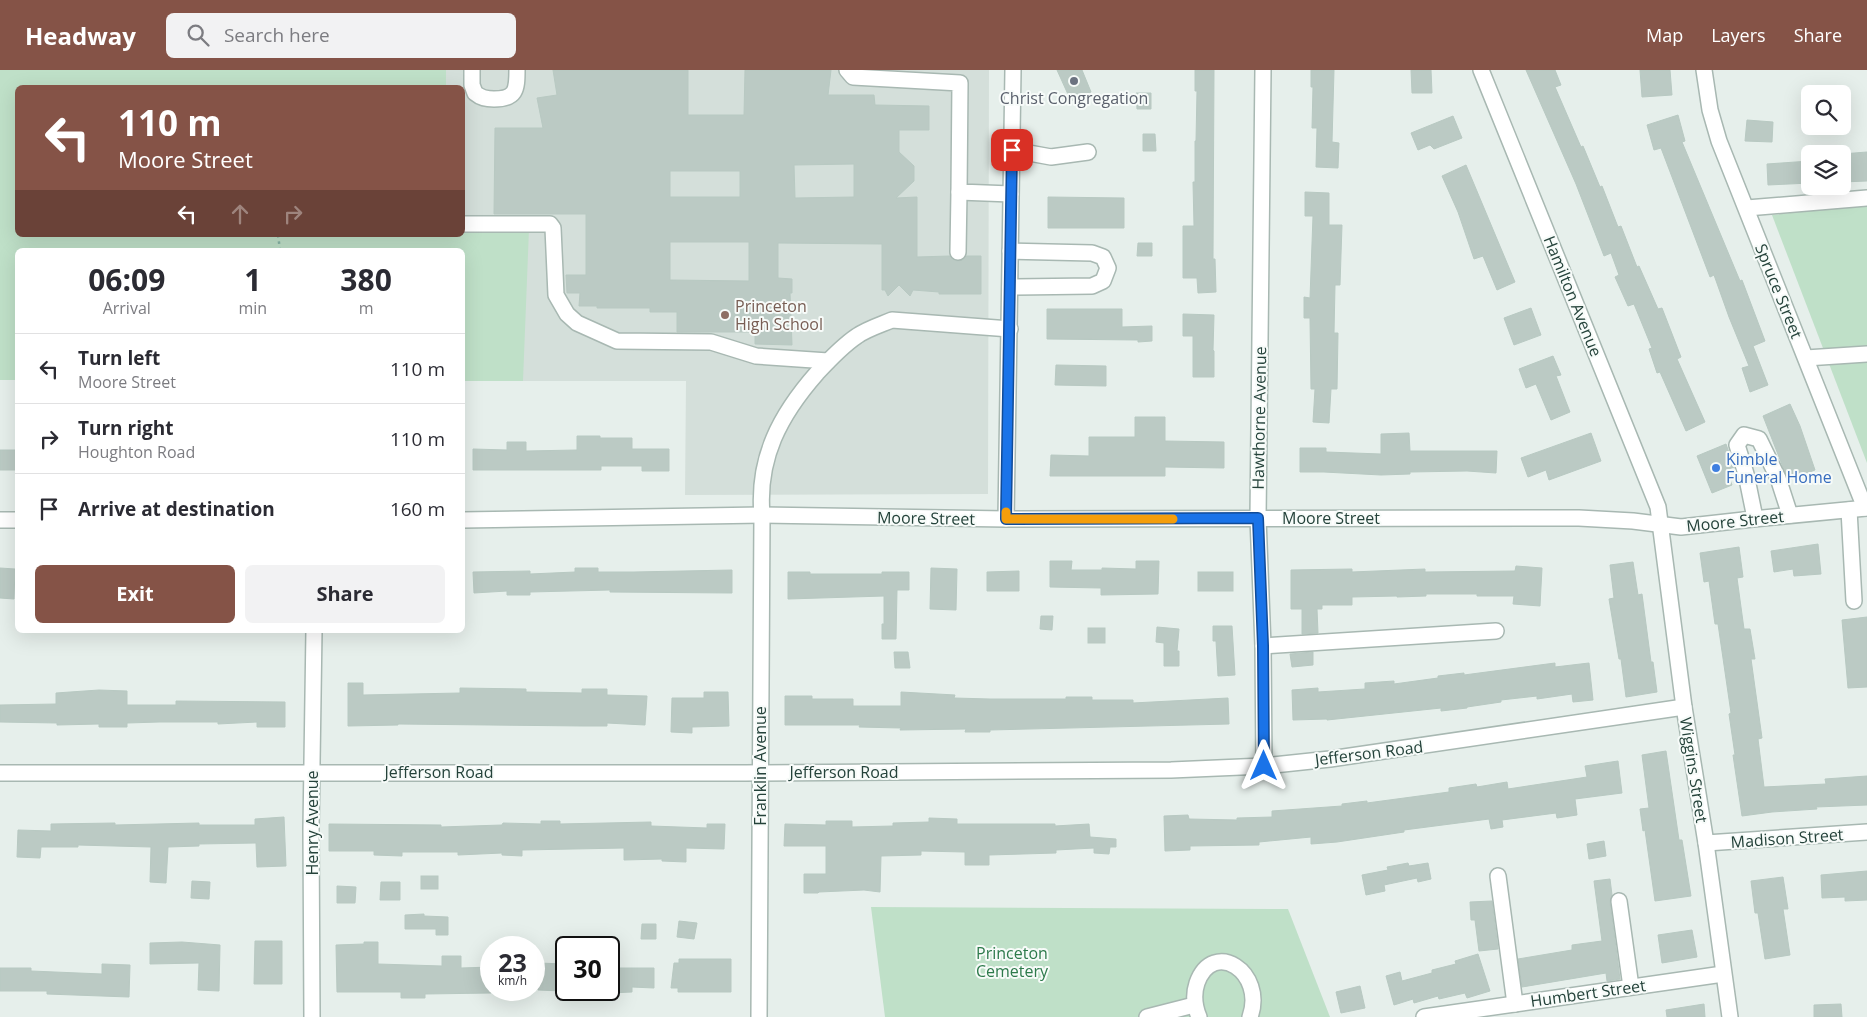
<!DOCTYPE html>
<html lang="en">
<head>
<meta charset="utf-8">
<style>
  :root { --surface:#fff; --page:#f2f2f3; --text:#2b2b33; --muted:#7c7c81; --line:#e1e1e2; --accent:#855347 }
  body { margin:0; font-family:"Open Sans",sans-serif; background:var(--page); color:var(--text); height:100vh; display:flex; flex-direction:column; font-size:19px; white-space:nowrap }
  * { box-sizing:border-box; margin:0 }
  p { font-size:16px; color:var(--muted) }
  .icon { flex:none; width:28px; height:28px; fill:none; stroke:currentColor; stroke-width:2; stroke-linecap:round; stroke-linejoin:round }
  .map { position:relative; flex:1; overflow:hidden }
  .side { position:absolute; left:15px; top:178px; width:450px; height:385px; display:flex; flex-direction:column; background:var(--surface); border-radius:8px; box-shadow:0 5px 20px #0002 }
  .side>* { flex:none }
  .top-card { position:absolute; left:15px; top:15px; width:450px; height:152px; border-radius:8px; box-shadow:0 5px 20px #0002; background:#855347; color:#fff; overflow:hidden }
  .fabs { position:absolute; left:1801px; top:15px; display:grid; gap:10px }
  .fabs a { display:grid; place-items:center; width:50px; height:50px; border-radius:8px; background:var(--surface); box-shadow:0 5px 20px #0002; font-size:25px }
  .speed { position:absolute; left:480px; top:866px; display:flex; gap:10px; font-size:25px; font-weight:700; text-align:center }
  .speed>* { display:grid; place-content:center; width:65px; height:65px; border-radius:50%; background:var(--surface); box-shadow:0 5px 20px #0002; line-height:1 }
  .speed small { font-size:12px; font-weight:400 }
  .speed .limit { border:2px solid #111; border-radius:8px; background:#fff; color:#111 }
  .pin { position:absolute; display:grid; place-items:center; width:42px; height:42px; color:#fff; margin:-21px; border-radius:10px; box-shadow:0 2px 8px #0006 }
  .me { position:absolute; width:55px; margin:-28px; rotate:0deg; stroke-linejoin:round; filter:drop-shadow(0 0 4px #0008) }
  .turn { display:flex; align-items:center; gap:18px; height:105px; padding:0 20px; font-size:22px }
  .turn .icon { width:65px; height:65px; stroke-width:2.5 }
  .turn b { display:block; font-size:35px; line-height:42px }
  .lanes { display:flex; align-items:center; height:48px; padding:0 20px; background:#0003; justify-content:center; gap:25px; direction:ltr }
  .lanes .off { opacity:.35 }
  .eta { display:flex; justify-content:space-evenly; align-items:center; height:85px; text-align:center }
  .eta b { font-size:30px; font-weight:700; line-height:35px }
  .button { display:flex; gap:10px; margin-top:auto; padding:10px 20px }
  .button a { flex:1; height:58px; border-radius:8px; background:var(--accent); color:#fff; font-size:20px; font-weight:700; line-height:58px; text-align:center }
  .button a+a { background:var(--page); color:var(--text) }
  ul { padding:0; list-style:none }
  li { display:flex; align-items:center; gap:15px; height:70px; padding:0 20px; border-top:1px solid var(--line) }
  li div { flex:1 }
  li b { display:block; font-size:19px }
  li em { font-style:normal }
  header { display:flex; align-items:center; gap:30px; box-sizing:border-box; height:70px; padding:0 25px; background:var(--accent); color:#fff }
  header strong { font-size:24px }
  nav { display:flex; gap:28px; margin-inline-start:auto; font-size:18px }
  .search { width:350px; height:45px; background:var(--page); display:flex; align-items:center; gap:12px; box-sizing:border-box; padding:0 18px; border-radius:8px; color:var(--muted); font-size:19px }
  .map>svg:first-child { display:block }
</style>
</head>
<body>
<header>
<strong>Headway</strong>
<div class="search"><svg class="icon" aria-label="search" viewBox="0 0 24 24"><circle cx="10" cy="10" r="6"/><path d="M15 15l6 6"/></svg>Search here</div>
<nav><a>Map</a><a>Layers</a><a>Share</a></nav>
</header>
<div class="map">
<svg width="1867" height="947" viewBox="0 0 1867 947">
  <rect width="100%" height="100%" fill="#e6efeb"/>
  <path fill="#d4dfda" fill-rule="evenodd" d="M0,0h989l-1,424 -303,1 1,-114h-223l-1,-131h-444l-1,130h-17zM18,18h444v147h-444z"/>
  <g fill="#bfe0c8">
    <polygon points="0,0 446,0 446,18 18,18 18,165 462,165 463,33 464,33 463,156 529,159 523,311 463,311 462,180 18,180 17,310 0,310"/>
    <polygon points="1867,135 1867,393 1772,145"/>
    <polygon points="871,837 1288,839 1330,947 885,947"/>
  </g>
  <g fill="#bbcac4" stroke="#b8c9c2" fill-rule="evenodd">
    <path d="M553,0h135v45h56l1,-45h86l-3,25h46l1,10 54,1v24h-30v22l15,14v15l-18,17 21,-1v60l33,-1 4,4 4,1 5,-1 3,-4h15v38h-42v-2l-26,-2 -3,6 -11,-11 -11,11 -3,-6h-3v-46l-104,-1v35l14,1v14h-2l2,52 -37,-1v-12h-78v-20h-27v-4h-53v-2h-18l1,-13h-13l-1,-18h20v-61h-92l1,-86h48l-6,-30 20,-3zM854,94v33l-59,1 -1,-33zM670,101h70v26h-70zM670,172h79v39l-79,-1z"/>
    <polygon points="1057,0 1082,0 1091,22 1071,31"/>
    <polygon points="1195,0 1214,0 1213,189 1215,189 1216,222 1198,223 1197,208 1183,208 1183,156 1194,156 1193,112 1195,112 1195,71 1196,71 1197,21 1195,21"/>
    <polygon points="1311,0 1334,0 1332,72 1339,73 1338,98 1316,97 1317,58 1312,58 1313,17 1311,17"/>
    <polygon points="1411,0 1431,0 1432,23 1412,23"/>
    <polygon points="1526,0 1555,0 1561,15 1555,17 1581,77 1583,76 1600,117 1602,116 1618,157 1621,156 1637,197 1639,196 1658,239 1662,238 1681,287 1677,289 1705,352 1686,361 1660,302 1657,303 1649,279 1652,278 1634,234 1628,236 1615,207 1619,205 1611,183 1604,186 1576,114"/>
    <polygon points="1640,0 1670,0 1672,25 1642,27"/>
    <polygon points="1136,23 1151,23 1151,39 1137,39"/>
    <polygon points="1678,45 1685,71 1682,72 1740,211 1742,210 1765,271 1753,276 1768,315 1750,322 1742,298 1749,296 1729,247 1714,205 1710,207 1661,78 1654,80 1647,55"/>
    <polygon points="1453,46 1462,68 1434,79 1430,75 1418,80 1411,63"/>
    <polygon points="1747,50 1773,52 1772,72 1745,71"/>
    <polygon points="1143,64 1155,64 1156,81 1143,81"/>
    <polygon points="1867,82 1867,111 1842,112 1842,84"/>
    <polygon points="1810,91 1810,113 1768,115 1767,94"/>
    <polygon points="1466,95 1515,212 1497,220 1483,186 1474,189 1458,142 1442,106"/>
    <polygon points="1305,122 1329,123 1329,155 1342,155 1340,215 1335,215 1334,263 1338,263 1337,319 1331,319 1329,353 1313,352 1315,319 1311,319 1310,248 1304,248 1304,227 1310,228 1313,146 1305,146"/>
    <polygon points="1048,127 1124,128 1124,158 1048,158"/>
    <polygon points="1138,173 1152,173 1152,186 1137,186"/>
    <polygon points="1531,238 1541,265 1514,275 1504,248"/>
    <polygon points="1047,239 1122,239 1122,257 1152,256 1152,271 1138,272 1138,270 1047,269"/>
    <polygon points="1183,244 1214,245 1213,280 1214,281 1214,307 1193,307 1193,266 1183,266"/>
    <polygon points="1553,286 1561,305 1556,306 1570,342 1551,350 1536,314 1526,318 1519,299"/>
    <polygon points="1056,295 1106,296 1106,316 1055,315"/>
    <polygon points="1790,334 1800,356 1815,400 1788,410 1763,346"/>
    <polygon points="1135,347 1165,347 1165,371 1224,372 1224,398 1165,397 1165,406 1050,406 1051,385 1089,386 1089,367 1135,367"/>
    <polygon points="1409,363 1410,381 1497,381 1496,403 1467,401 1410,402 1410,404 1381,405 1324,402 1300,402 1300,378 1326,378 1326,382 1381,384 1381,364"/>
    <polygon points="1591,363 1601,391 1549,410 1546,400 1528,407 1521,388"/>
    <polygon points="577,366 600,366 600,368 632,368 632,379 669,379 669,401 642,401 642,396 601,396 601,400 473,400 473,379 507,380 507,372 526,372 526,381 577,380"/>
    <polygon points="1726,374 1734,397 1726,400 1732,415 1712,423 1697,386"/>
    <polygon points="0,380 17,380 16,400 0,400"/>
    <polygon points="1818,474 1821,504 1794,506 1793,499 1774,502 1771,481"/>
    <polygon points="1739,477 1743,507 1737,508 1744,559 1750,559 1755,589 1751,589 1762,668 1758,669 1764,717 1826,714 1825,709 1867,706 1867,735 1816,737 1817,739 1772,742 1742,746 1733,685 1735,685 1729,644 1731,643 1718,554 1715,554 1709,511 1704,512 1700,483"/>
    <polygon points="1050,491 1072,491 1071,500 1102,500 1102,498 1136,499 1136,491 1159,491 1158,524 1101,525 1101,518 1050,517"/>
    <polygon points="1633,492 1638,525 1642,524 1651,592 1653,592 1657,622 1626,627 1621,589 1619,589 1609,529 1614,528 1610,495"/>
    <polygon points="1516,496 1542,498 1540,536 1513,534 1514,526 1477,526 1477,524 1426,524 1426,526 1397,527 1397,526 1352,527 1352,535 1322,535 1322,539 1317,539 1318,563 1302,564 1302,539 1291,539 1291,500 1352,499 1352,502 1425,499 1425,502 1515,501"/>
    <polygon points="0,498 15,499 14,529 0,528"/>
    <polygon points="575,498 598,498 598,502 634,502 732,500 732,523 610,522 610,520 530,522 530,525 507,525 507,521 474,523 473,502 530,501 530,504 575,502"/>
    <polygon points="931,498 957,499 956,540 930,539"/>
    <polygon points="1019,501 1019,521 987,521 987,502"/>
    <polygon points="788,502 810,502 810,504 882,504 882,502 909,502 909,520 897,520 896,569 882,569 882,554 884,554 884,526 788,529"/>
    <rect x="1198" y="502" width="35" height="19"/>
    <polygon points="1041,546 1053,546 1052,560 1040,559"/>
    <polygon points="1867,547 1867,617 1848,618 1842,550"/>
    <polygon points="1213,556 1232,556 1235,605 1218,606 1216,571 1213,571"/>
    <polygon points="1157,557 1179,559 1177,581 1179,581 1179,596 1164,596 1164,573 1156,572"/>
    <rect x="1088" y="558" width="17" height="15"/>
    <polygon points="894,582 908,582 910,598 895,598"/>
    <polygon points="1313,582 1313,595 1292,597 1290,584"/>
    <polygon points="1555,593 1555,597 1589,593 1593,630 1573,632 1572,624 1537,629 1537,626 1501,630 1501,632 1467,637 1467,638 1441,641 1441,638 1327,650 1327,649 1293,650 1292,620 1318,618 1318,622 1365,619 1365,613 1394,611 1394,614 1438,608 1438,606 1464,603 1464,605"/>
    <polygon points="348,613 363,613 363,625 460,623 460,618 526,619 526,622 582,623 582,619 607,619 607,625 647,626 645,655 607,653 607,656 583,656 398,654 398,655 348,656"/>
    <polygon points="99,620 127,621 127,635 176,635 176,631 285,632 285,657 257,657 257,652 218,654 218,652 159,652 127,653 127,657 99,657 99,654 57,655 57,653 0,652 0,635 56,634 56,623"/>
    <polygon points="704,622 728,622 729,656 692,657 692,663 671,662 672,628 704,628"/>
    <polygon points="901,622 955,625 954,628 990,629 1066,629 1066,627 1092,627 1092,630 1133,630 1133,633 1228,628 1229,654 990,660 990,662 965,662 966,659 900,660 901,658 859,657 860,655 785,655 785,626 812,626 812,629 853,629 853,636 901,636"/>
    <polygon points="1666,681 1679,770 1682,770 1691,826 1655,831 1645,760 1643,761 1640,739 1649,738 1642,685"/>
    <polygon points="1618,691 1622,723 1575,729 1577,745 1557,748 1556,743 1502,750 1503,757 1491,759 1489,749 1404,760 1404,762 1337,772 1311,774 1311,767 1259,772 1259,775 1190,776 1190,780 1165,781 1164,746 1188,745 1189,749 1237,750 1237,748 1272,747 1272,741 1342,736 1342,734 1367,731 1367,733 1449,722 1449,718 1476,714 1477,717 1507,712 1508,719 1587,707 1585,696"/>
    <polygon points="284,747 286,796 257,797 256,773 199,774 199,776 168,777 166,813 150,812 151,777 78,775 78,777 41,777 40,788 17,787 18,760 51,761 51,754 115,753 115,755 199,753 199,755 255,755 255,749"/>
    <polygon points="929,748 957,749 957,754 1055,754 1055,756 1089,754 1090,767 1116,769 1116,777 1110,777 1109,784 1094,783 1094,778 1056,780 1056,783 989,785 989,795 965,795 965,782 921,781 921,785 881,786 880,822 864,820 819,822 818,823 804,823 804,804 826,804 826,776 784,776 785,754 826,755 826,751 852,751 852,757 893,756 893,753 929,752"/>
    <polygon points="541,751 560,751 560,754 651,752 651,756 707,758 707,754 725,754 724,779 686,778 686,792 662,791 662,789 624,790 624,778 522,780 522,786 502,785 502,783 458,785 458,782 402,782 402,786 374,785 374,781 329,781 329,754 441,755 441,757 502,755 503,753 541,754"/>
    <polygon points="1604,771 1606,786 1589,789 1587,774"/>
    <polygon points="1408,793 1409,796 1428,793 1431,809 1418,812 1417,808 1384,815 1385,821 1366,825 1362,805 1388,800 1387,797"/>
    <polygon points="1867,801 1867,830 1845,831 1845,827 1822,828 1821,805"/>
    <rect x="421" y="806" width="17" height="13"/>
    <polygon points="1783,807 1788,839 1783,839 1790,885 1765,889 1758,843 1755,843 1751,811"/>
    <polygon points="1610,809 1612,825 1610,832 1620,909 1607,911 1606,903 1522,917 1518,889 1572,880 1572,875 1602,871 1594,811"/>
    <polygon points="192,811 210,812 209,829 191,828"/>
    <polygon points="381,812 400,812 400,830 380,830"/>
    <polygon points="337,816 356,817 355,833 337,833"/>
    <polygon points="1492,831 1498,879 1479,881 1475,850 1471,850 1470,832"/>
    <polygon points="424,844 424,846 448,847 448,865 436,865 436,859 405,859 405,845"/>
    <polygon points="679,851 697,853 694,869 677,867"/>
    <polygon points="642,854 656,854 656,869 641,869"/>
    <polygon points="1692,860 1697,887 1662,893 1658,865"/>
    <polygon points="255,871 282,871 282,914 254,914"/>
    <polygon points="182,872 220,875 219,921 198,920 199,893 150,894 150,873"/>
    <polygon points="364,872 378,872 378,894 442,896 442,886 461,886 461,898 491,897 491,923 425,924 425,928 401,928 401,922 337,922 336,875 364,874"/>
    <polygon points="1478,884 1490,921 1467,928 1465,923 1439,929 1438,926 1414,933 1413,929 1394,935 1386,906 1400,902 1402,911 1432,903 1432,900 1456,894 1455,891"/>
    <polygon points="679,889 731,889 731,922 678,922 678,918 671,918 674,893 679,893"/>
    <polygon points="540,893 563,894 562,921 538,920"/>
    <polygon points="102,894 130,895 129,927 47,924 47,921 0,921 0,898 31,898 31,901 102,904"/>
    <polygon points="609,898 654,898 654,918 632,917 632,922 609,923"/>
    <polygon points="1360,916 1365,938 1341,943 1336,922"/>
    <polygon points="1704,934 1705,947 1667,947 1666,940"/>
    <polygon points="1841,934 1842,947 1814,947 1814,935"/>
  </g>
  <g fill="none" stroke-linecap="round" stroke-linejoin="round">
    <g stroke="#a8b8b2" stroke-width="18">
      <g id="minor">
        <path d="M472,0v15l3,8c6,5 11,6 19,6 22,0 23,-9 23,-29"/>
        <polyline points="847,0 853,7 960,13 959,122 1011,124"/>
        <polyline points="1263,0 1258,448 1263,576 1264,696"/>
        <polyline points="1481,0 1658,437 1684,637 1706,773 1730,947"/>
        <polyline points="1704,0 1710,40 1719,71 1865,438"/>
        <polyline points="1012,80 1051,87 1088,82"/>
        <polyline points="1747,138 1867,128"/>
        <polyline points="462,154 550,154 553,158 556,225 567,244 577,253 617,271 711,272 756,286 828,291"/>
        <polyline points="958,182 959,122"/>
        <polyline points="1010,217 1092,216 1103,211 1108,198 1103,187 1092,183 1010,181"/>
        <polyline points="1806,288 1867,284"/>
        <polyline points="1849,440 1854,531"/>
        <polyline points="1755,448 1746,404 1737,375 1744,365 1759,369 1778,408 1790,445"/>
        <polyline points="1006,449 1013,0"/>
        <polyline points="0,450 18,450"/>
        <polyline points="462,450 762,445 1006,449 1579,448 1633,451 1681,457 1753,449 1867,438"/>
        <polyline points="1263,576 1496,561"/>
        <polyline points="0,703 746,703 1171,700 1264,696 1330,689 1684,637"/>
        <polyline points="1706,773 1867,762"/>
        <polyline points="1498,806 1515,934"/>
        <polyline points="1619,831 1631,917"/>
        <polyline points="312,947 311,759 314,560"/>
        <path d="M759,947l3,-502c-5,-57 18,-100 55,-142 12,-13 25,-27 40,-37 10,-7 23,-11 35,-16l118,9"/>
        <polyline points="1147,947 1194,935"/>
        <path d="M1199,947c-5,-12 -6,-22 -2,-34 16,-45 69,-11 53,34"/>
        <polyline points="1424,947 1723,904"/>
      </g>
    </g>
    <polyline stroke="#86b3a5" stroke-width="2.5" stroke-dasharray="2.5 4" stroke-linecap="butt" points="278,165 280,180"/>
    <use href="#minor" stroke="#fff" stroke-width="15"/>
  </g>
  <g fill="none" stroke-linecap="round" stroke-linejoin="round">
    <g stroke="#114b97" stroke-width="12">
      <polyline id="route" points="1012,80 1006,449 1258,448 1263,576 1264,696"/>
    </g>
    <use href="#route" stroke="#1a73e8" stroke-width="9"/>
    <polyline stroke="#f59e0b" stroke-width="9" points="1006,442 1006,449 1173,449"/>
  </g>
  <circle fill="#6b7280" stroke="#f7fbf9" stroke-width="2" cx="1074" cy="11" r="5"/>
  <circle fill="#8d6e63" stroke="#f7fbf9" stroke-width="2" cx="725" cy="245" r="5"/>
  <circle fill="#3f7fe0" stroke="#f7fbf9" stroke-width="2" cx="1716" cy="398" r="5"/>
  <g text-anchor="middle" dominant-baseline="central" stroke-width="4" stroke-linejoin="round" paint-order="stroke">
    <g font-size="16" fill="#5b616d" stroke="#f7fbf9">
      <text x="1074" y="28">Christ Congregation</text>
    </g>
    <g font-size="16" fill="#24423a" stroke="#f7fbf9">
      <text transform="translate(1779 221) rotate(68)">Spruce Street</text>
      <text transform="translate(1573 226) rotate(68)">Hamilton Avenue</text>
      <text transform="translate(1259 348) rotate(-89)">Hawthorne Avenue</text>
      <text transform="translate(926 448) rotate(1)">Moore Street</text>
      <text x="1331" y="448">Moore Street</text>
      <text transform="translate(1735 451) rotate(-6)">Moore Street</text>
      <text transform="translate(1369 683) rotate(-7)">Jefferson Road</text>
      <text transform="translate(760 696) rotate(-90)">Franklin Avenue</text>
      <text transform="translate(1694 700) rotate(81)">Wiggins Street</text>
      <text x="439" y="702">Jefferson Road</text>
      <text x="844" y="702">Jefferson Road</text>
      <text transform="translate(312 753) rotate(-90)">Henry Avenue</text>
      <text transform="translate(1787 768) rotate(-4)">Madison Street</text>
      <text transform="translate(1588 923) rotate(-8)">Humbert Street</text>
    </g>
    <g font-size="16" fill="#785e54" stroke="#f7fbf9" text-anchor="start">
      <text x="735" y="236">Princeton<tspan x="735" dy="18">High School</tspan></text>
    </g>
    <g font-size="16" fill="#366cbe" stroke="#f7fbf9" text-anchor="start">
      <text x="1726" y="389">Kimble<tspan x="1726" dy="18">Funeral Home</tspan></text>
    </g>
    <g font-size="16" fill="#2d7a4b" stroke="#f7fbf9">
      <text x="1012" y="883">Princeton<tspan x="1012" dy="18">Cemetery</tspan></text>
    </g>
  </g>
</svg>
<div class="fabs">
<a><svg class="icon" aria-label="search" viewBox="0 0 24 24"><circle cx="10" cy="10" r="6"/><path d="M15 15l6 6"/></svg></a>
<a><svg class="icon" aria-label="layers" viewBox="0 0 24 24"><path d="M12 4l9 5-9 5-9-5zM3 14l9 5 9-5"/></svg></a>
</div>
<div class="speed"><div>23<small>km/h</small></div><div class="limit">30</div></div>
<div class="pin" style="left:1012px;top:80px;background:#d93025"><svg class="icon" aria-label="arrive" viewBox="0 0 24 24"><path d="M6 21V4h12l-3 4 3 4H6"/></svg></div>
<svg class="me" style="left:1264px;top:696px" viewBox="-20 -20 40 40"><path d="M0-17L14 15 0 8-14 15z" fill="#1a73e8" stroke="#fff" stroke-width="4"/></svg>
<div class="top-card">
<div class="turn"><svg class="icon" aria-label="left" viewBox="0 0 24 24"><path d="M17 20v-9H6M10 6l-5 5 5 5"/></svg><div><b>110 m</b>Moore Street</div></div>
<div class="lanes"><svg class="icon" aria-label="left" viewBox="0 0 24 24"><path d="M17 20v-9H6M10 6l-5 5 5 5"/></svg><svg class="icon off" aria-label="ahead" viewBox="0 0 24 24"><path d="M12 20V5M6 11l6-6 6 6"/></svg><svg class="icon off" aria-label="right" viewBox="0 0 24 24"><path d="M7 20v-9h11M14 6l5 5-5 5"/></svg></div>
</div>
<section class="side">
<div class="eta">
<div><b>06:09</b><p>Arrival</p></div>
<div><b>1</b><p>min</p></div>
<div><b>380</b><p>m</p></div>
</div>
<ul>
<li><svg class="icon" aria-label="left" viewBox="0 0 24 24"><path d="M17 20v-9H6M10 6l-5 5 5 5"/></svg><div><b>Turn left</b><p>Moore Street</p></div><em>110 m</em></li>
<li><svg class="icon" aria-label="right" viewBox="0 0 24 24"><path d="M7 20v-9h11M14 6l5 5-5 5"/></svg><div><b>Turn right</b><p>Houghton Road</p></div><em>110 m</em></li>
<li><svg class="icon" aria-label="arrive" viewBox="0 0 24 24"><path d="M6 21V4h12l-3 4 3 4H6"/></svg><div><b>Arrive at destination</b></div><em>160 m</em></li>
</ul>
<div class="button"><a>Exit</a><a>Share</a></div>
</section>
</div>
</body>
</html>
